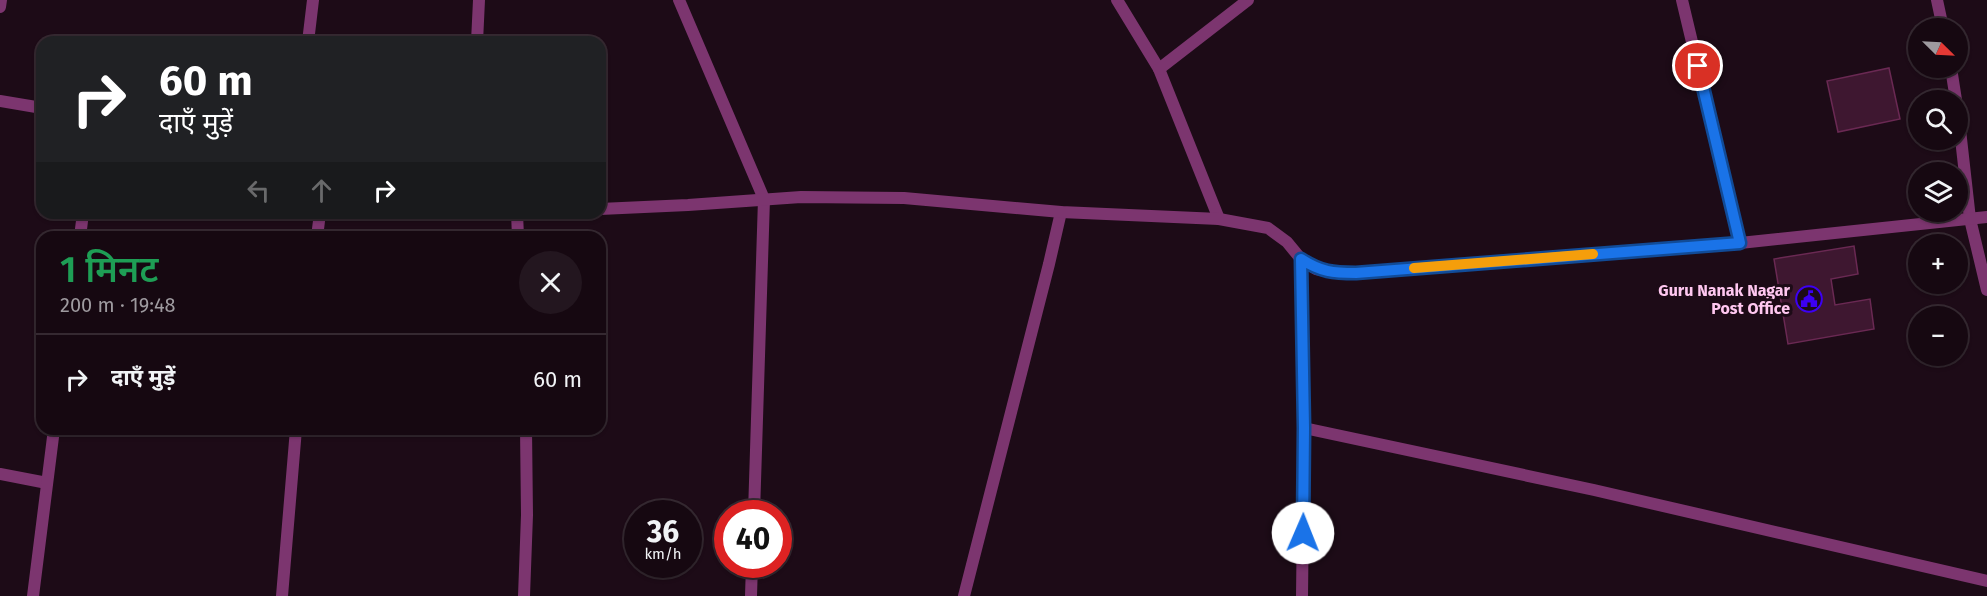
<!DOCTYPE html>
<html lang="hi">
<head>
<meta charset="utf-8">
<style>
  :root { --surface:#160811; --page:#23161f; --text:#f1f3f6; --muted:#9e9a9f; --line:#352931 }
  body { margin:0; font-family:"Fira Sans","Noto Sans Devanagari",sans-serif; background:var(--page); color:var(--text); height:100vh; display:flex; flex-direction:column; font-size:22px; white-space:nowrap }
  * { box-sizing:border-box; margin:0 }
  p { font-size:20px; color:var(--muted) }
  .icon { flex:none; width:33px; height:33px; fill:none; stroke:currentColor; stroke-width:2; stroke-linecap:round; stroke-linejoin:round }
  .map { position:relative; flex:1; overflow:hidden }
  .sheet { position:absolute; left:36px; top:231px; width:570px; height:204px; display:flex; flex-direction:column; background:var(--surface); border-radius:18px; box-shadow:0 2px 4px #0004,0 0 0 2px var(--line) }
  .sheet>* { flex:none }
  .top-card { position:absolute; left:36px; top:36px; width:570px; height:183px; border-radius:18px; box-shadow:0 2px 4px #0004,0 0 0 2px var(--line); background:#202124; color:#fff; overflow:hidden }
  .needle { width:39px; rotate:114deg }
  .controls { position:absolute; left:1908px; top:18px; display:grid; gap:12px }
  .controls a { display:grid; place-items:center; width:60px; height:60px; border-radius:50%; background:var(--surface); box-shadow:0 2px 4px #0004,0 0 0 2px var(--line); font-size:30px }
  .speed { position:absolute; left:624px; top:500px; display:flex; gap:12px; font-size:30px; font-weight:700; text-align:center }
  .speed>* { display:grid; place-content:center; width:78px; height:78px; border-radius:50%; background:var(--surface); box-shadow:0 2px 4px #0004,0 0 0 2px var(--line); line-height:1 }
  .speed small { font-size:15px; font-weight:400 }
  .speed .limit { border:9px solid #d22; background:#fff; color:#111 }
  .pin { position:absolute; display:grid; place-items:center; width:51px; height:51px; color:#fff; margin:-26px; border:3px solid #fff; border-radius:50%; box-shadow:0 2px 6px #0007 }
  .me { position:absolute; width:66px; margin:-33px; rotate:1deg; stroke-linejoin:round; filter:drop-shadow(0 0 4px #0008) }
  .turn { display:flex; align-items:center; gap:21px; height:126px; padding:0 24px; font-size:27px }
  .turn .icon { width:78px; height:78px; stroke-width:2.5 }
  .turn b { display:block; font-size:42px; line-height:51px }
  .lanes { display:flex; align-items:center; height:57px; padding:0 24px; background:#0003; justify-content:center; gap:30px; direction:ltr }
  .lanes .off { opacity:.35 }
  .round { display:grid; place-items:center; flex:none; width:63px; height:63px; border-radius:32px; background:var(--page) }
  .head { display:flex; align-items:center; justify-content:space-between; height:102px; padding:0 24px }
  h1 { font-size:36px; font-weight:600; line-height:45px; color:#1e9e55 }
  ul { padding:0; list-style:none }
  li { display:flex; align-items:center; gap:18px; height:90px; padding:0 24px; border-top:2px solid var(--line) }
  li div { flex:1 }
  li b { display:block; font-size:22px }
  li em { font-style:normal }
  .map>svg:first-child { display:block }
</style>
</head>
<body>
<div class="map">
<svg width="1987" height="596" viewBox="0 0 1987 596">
  <rect width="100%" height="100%" fill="#1d0b17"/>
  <g fill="#3e1730" stroke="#6a2953" stroke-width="1.5">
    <polygon points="1889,68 1900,119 1838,132 1827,81"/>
    <polygon points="1854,246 1858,274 1831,279 1835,305 1870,299 1874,329 1788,344 1774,259"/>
  </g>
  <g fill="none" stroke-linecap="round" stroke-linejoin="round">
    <g stroke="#7c356f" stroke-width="12">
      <polyline points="1117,0 1159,69 1219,219"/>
      <polyline points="1682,0 1740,243"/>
      <polyline points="1937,0 1943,28"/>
      <polyline points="0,7 1,0"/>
      <polyline points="308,42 313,0"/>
      <polyline points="477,42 479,0"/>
      <polyline points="1951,68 1956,100"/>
      <polyline points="1159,69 1248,0"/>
      <polyline points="1958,112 1970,219 1987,290"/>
      <polyline points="517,213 518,237"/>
      <polyline points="80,237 83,213"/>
      <polyline points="317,237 320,213"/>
      <polyline points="1304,428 1594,490 1987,581"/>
      <polyline points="0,474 47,483"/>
      <polyline points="754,513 764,199"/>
      <polyline points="33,596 54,429"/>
      <polyline points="282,596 296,429"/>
      <polyline points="524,596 527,515 526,429"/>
      <polyline points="751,596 752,564"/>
      <polyline points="964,596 1049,264 1061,212"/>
    </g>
    <g stroke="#7c356f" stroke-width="12">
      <polyline points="679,0 764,199"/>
      <polyline points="0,101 42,108"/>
      <polyline points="600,209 688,205 801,197 904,198 1061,212 1219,219 1268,228 1287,242 1301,259 1316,269 1336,273 1356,273 1740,243 1987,217"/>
      <polyline points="1301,259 1304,428 1302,596"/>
    </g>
  </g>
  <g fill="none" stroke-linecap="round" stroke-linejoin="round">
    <g stroke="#114b97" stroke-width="15">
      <path id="route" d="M1303,533l1,-105 -3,-169c20,13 32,14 55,14l384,-30 -42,-177"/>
    </g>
    <use href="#route" stroke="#1a73e8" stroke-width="10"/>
    <polyline stroke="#f59e0b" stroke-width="10" points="1414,268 1593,254"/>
  </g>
  <defs>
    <g id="civic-ring" transform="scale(1.35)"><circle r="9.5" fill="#1d0b17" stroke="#3d00f2" stroke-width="1.5"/><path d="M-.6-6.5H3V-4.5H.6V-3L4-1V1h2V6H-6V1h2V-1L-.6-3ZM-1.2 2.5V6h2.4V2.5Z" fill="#3d00f2"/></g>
  </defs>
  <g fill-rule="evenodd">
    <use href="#civic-ring" x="1809" y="299"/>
  </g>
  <g text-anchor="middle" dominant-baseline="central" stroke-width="6" stroke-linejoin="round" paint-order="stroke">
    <g font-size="16" font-weight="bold" fill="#ffc7f0" stroke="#1d0b17" text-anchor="end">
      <text x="1790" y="290">Guru Nanak Nagar<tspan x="1790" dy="18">Post Office</tspan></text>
    </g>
  </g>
</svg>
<div class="controls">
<a><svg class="needle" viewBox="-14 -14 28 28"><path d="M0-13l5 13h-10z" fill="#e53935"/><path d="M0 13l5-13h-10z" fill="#9e9a9f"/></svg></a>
<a><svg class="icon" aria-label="search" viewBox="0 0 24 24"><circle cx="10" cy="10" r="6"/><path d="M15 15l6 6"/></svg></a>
<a><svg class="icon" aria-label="layers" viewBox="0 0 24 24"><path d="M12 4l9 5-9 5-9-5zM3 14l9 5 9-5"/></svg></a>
<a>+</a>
<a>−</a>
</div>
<div class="speed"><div>36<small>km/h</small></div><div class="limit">40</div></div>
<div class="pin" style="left:1698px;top:66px;background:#d93025"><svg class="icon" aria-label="arrive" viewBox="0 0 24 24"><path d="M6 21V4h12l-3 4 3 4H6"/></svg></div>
<svg class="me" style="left:1303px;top:533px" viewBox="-20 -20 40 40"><circle r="19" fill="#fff"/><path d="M0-13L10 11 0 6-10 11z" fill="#1a73e8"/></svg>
<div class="top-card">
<div class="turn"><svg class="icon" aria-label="right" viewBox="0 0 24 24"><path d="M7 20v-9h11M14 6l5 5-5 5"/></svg><div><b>60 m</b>दाएँ मुड़ें</div></div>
<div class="lanes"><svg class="icon off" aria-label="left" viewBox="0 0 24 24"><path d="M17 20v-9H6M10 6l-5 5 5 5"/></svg><svg class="icon off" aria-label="ahead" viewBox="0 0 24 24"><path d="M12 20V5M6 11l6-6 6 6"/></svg><svg class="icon" aria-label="right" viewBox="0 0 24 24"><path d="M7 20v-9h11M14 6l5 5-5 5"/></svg></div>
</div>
<section class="sheet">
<div class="head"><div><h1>1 मिनट</h1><p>200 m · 19:48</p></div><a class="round"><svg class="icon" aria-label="close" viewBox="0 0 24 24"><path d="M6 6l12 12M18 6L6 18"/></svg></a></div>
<ul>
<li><svg class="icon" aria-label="right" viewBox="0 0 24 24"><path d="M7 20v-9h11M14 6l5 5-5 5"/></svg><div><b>दाएँ मुड़ें</b></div><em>60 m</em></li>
</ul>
</section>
</div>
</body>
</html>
